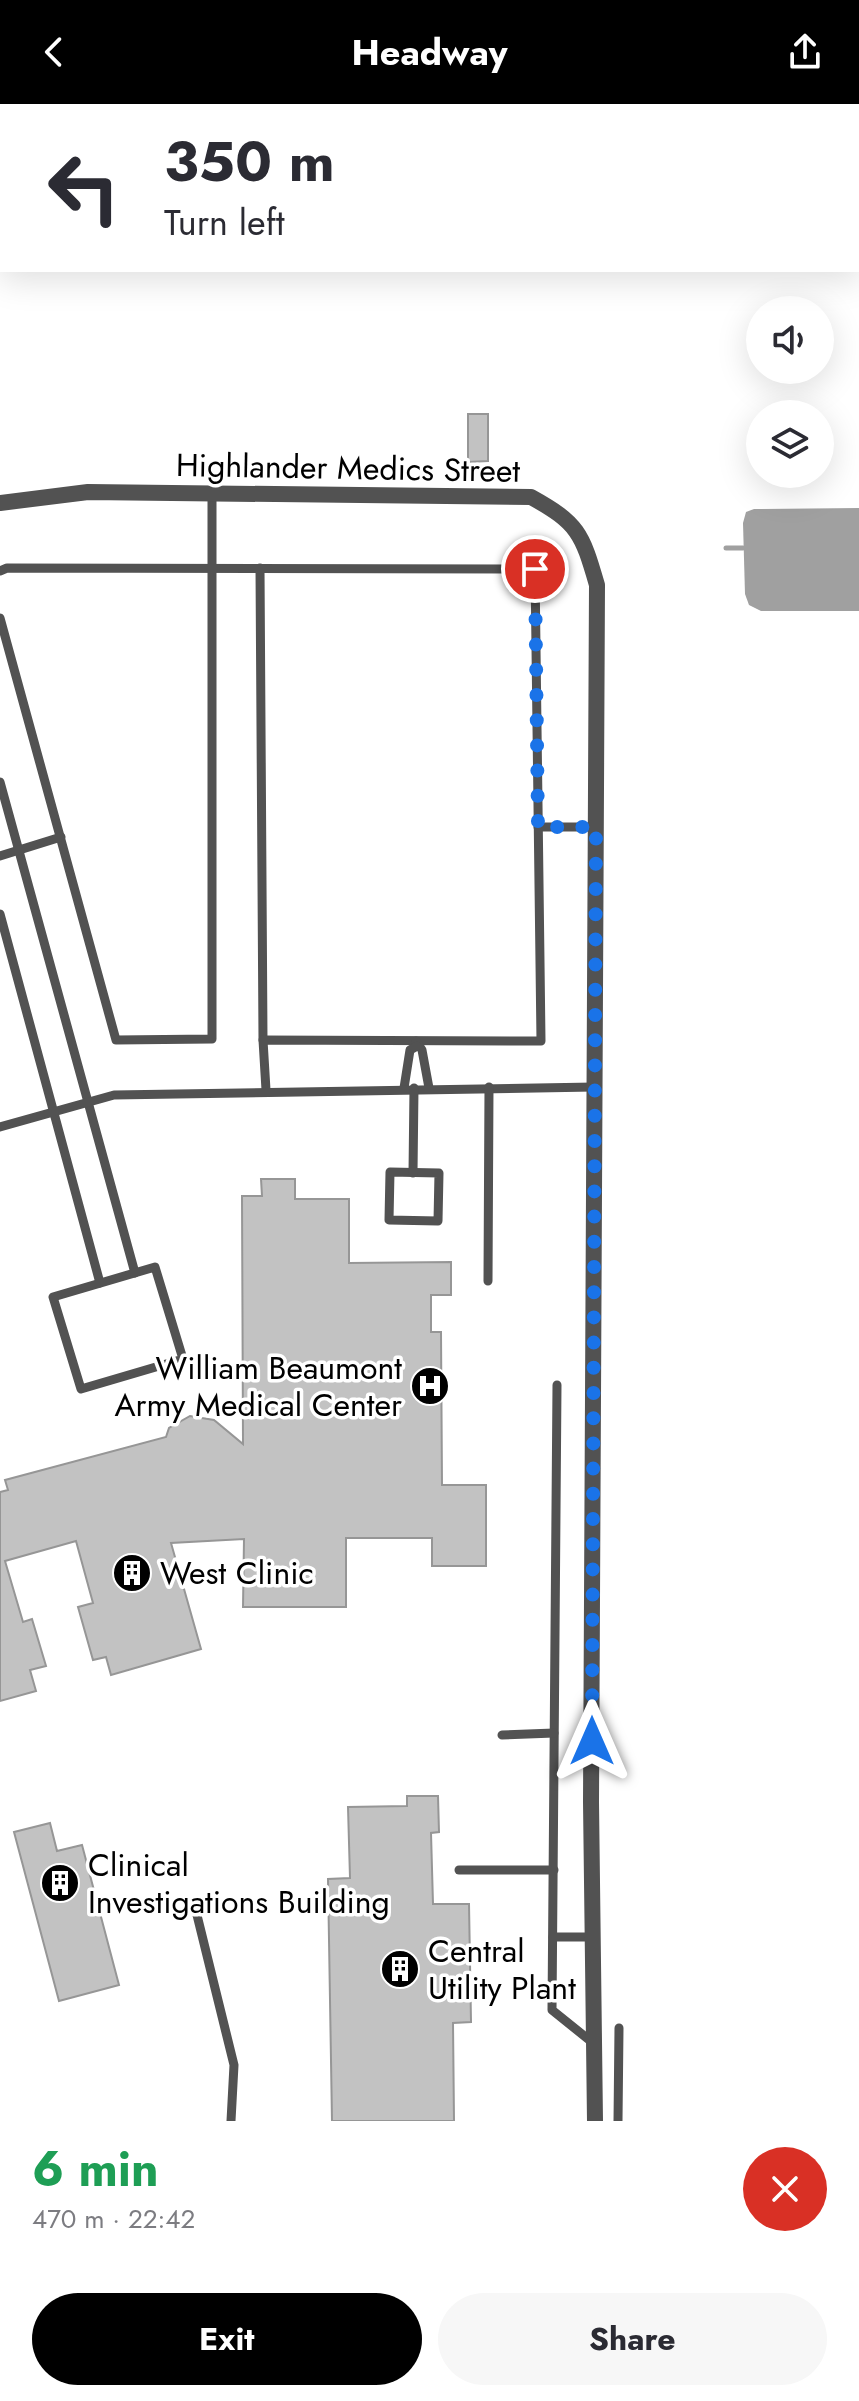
<!DOCTYPE html>
<html lang="en">
<head>
<meta charset="utf-8">
<style>
  :root { --surface:#fff; --page:#f7f7f7; --text:#2b2b33; --muted:#7c7c81; --accent:#000 }
  body { margin:0; font-family:Jost,sans-serif; background:var(--page); color:var(--text); height:100vh; display:flex; flex-direction:column; font-size:30px; white-space:nowrap }
  * { box-sizing:border-box; margin:0 }
  p { font-size:26px; color:var(--muted) }
  .icon { flex:none; width:44px; height:44px; fill:none; stroke:currentColor; stroke-width:2; stroke-linecap:round; stroke-linejoin:round }
  .map { position:relative; height:2017px; overflow:hidden }
  .side { display:flex; flex-direction:column; background:var(--surface); flex:1 }
  .side>* { flex:none }
  .banner { position:absolute; left:0px; top:0px; width:860px; height:168px; box-shadow:0 8px 32px #0002; background:#fff; color:var(--text); overflow:hidden }
  .tools { position:absolute; left:746px; top:192px; display:grid; gap:16px }
  .tools a { display:grid; place-items:center; width:88px; height:88px; border-radius:50%; background:var(--surface); box-shadow:0 8px 32px #0002; font-size:40px }
  .pin { position:absolute; display:grid; place-items:center; width:68px; height:68px; color:#fff; margin:-34px; border:4px solid #fff; border-radius:50%; box-shadow:0 2px 8px #0007 }
  .me { position:absolute; width:88px; margin:-44px; rotate:0deg; stroke-linejoin:round; filter:drop-shadow(0 0 6px #0008) }
  .turn { display:flex; align-items:center; gap:28px; height:168px; padding:0 32px; font-size:36px }
  .turn .icon { width:104px; height:104px; stroke-width:2.5 }
  .turn b { display:block; font-size:56px; line-height:68px }
  .round { display:grid; place-items:center; flex:none; width:84px; height:84px; border-radius:42px; background:var(--page) }
  .head { display:flex; align-items:center; justify-content:space-between; height:136px; padding:0 32px }
  h1 { font-size:48px; font-weight:700; line-height:60px; color:#1e9e55 }
  .button { display:flex; gap:16px; margin-top:auto; padding:16px 32px }
  .button a { flex:1; height:92px; border-radius:48px; background:var(--accent); color:#fff; font-size:32px; font-weight:700; line-height:92px; text-align:center }
  .button a+a { background:var(--page); color:var(--text) }
  header { display:flex; justify-content:space-between; align-items:center; height:104px; padding:0 32px; background:var(--accent); color:#fff; font-size:36px; font-weight:700 }
  .map>svg:first-child { display:block }
</style>
</head>
<body>
<header><svg class="icon" aria-label="back" viewBox="0 0 24 24"><path d="M15 5l-7 7 7 7"/></svg>Headway<svg class="icon" aria-label="share" viewBox="0 0 24 24"><path d="M12 15V3M7 8l5-5 5 5M5 13v7h14v-7"/></svg></header>
<div class="map">
<svg width="859" height="2017" viewBox="0 0 859 2017">
  <rect width="100%" height="100%" fill="#fff"/>
  <polygon fill="#a0a0a0" points="859,404 859,507 761,507 749,501 745,490 743,419 746,408 754,405"/>
  <g fill="none" stroke-linecap="round" stroke-linejoin="round">
    <polyline stroke="#a0a0a0" stroke-width="5" points="726,444 743,444"/>
  </g>
  <g fill="#c2c2c2" stroke="#969696" stroke-width="2">
    <polygon points="468,310 488,310 488,357 468,358"/>
    <polygon points="261,1075 295,1075 295,1095 349,1095 349,1159 451,1158 451,1191 431,1191 431,1228 441,1228 442,1381 486,1381 486,1462 432,1462 432,1434 346,1434 346,1503 243,1503 244,1435 171,1439 201,1545 111,1571 106,1553 93,1556 78,1503 93,1499 76,1437 5,1457 23,1518 32,1515 46,1562 30,1566 36,1587 0,1597 0,1388 8,1386 5,1376 166,1333 169,1324 190,1312 214,1316 243,1340 242,1092 262,1092"/>
    <polygon points="407,1692 438,1692 439,1728 431,1729 433,1800 469,1800 471,1918 453,1919 454,2017 332,2017 328,1775 350,1774 348,1703 407,1702"/>
    <polygon points="50,1719 57,1747 82,1741 119,1881 59,1897 14,1728"/>
  </g>
  <g fill="none" stroke-linecap="round" stroke-linejoin="round">
    <g stroke="#525252" stroke-width="9">
      <polyline points="260,464 263,936"/>
      <polyline points="0,467 7,464 535,465 541,937 263,936 266,986"/>
      <polyline points="0,514 116,936 212,935 212,390"/>
      <polyline points="0,678 135,1169"/>
      <polyline points="538,723 596,723"/>
      <polyline points="0,752 61,733"/>
      <polyline points="0,810 100,1179"/>
      <polyline points="416,937 422,946 429,984"/>
      <polyline points="404,984 410,946 417,942"/>
      <polyline points="0,1023 114,991 594,983"/>
      <polygon points="390,1068 439,1069 438,1117 389,1116"/>
      <polyline points="413,1069 414,984"/>
      <polygon points="155,1163 183,1255 81,1285 53,1193"/>
      <polyline points="488,1177 489,983"/>
      <polyline points="557,1281 552,1906 593,1939"/>
      <polyline points="502,1631 554,1629"/>
      <polyline points="459,1766 554,1766"/>
      <polyline points="195,1803 234,1961 231,2017"/>
      <polyline points="553,1833 594,1833"/>
      <polyline points="618,2017 619,1924"/>
    </g>
    <path stroke="#525252" stroke-width="16" d="M0,399l88,-11 443,5c47,26 51,36 66,88l-6,1217 4,319"/>
  </g>
  <g fill="none" stroke-linecap="round" stroke-linejoin="round">
    <polyline stroke="#1a73e8" stroke-width="14" stroke-dasharray="0 25.2" points="535,465 538,723 596,723 592,1637"/>
  </g>
  <defs>
    <g id="hospital-disc" transform="scale(2)"><circle r="9.5" fill="#000" stroke="#fff"/><path d="M-5-5h3v3.5h4V-5h3V5h-3V1.5h-4V5h-3Z" fill="#fff"/></g>
    <g id="building-disc" transform="scale(2)"><circle r="9.5" fill="#000" stroke="#fff"/><path d="M-4-6H4V6H1V3H-1V6H-4ZM-2.5-4.3h1.7v1.8h-1.7ZM.8-4.3h1.7v1.8H.8ZM-2.5-1h1.7V.8h-1.7ZM.8-1h1.7V.8H.8Z" fill="#fff"/></g>
  </defs>
  <g fill-rule="evenodd">
    <use href="#hospital-disc" x="430" y="1282"/>
    <use href="#building-disc" x="132" y="1469"/>
    <use href="#building-disc" x="60" y="1779"/>
    <use href="#building-disc" x="400" y="1865"/>
  </g>
  <g text-anchor="middle" dominant-baseline="central" stroke-width="7" stroke-linejoin="round" paint-order="stroke">
    <g font-size="32" fill="#000" stroke="#fff">
      <text transform="translate(348 364) rotate(1)">Highlander Medics Street</text>
    </g>
    <g font-size="32" fill="#000" stroke="#fff" text-anchor="start">
      <text x="402" y="1264" text-anchor="end">William Beaumont<tspan x="402" dy="37">Army Medical Center</tspan></text>
      <text x="160" y="1469">West Clinic</text>
      <text x="88" y="1761">Clinical<tspan x="88" dy="37">Investigations Building</tspan></text>
      <text x="428" y="1847">Central<tspan x="428" dy="37">Utility Plant</tspan></text>
    </g>
  </g>
</svg>
<div class="tools">
<a><svg class="icon" aria-label="sound" viewBox="0 0 24 24"><path d="M4 9h4l5-4v14l-5-4H4zM17 9q2 3 0 6"/></svg></a>
<a><svg class="icon" aria-label="layers" viewBox="0 0 24 24"><path d="M12 4l9 5-9 5-9-5zM3 14l9 5 9-5"/></svg></a>
</div>
<div class="pin" style="left:535px;top:465px;background:#d93025"><svg class="icon" aria-label="arrive" viewBox="0 0 24 24"><path d="M6 21V4h12l-3 4 3 4H6"/></svg></div>
<svg class="me" style="left:592px;top:1637px" viewBox="-20 -20 40 40"><path d="M0-17L14 15 0 8-14 15z" fill="#1a73e8" stroke="#fff" stroke-width="4"/></svg>
<div class="banner">
<div class="turn"><svg class="icon" aria-label="left" viewBox="0 0 24 24"><path d="M17 20v-9H6M10 6l-5 5 5 5"/></svg><div><b>350 m</b>Turn left</div></div>
</div>
</div>
<section class="side">
<div class="head"><div><h1>6 min</h1><p>470 m · 22:42</p></div><a class="round" style="background:#d93025;color:#fff"><svg class="icon" aria-label="close" viewBox="0 0 24 24"><path d="M6 6l12 12M18 6L6 18"/></svg></a></div>
<div class="button"><a>Exit</a><a>Share</a></div>
</section>
</body>
</html>
